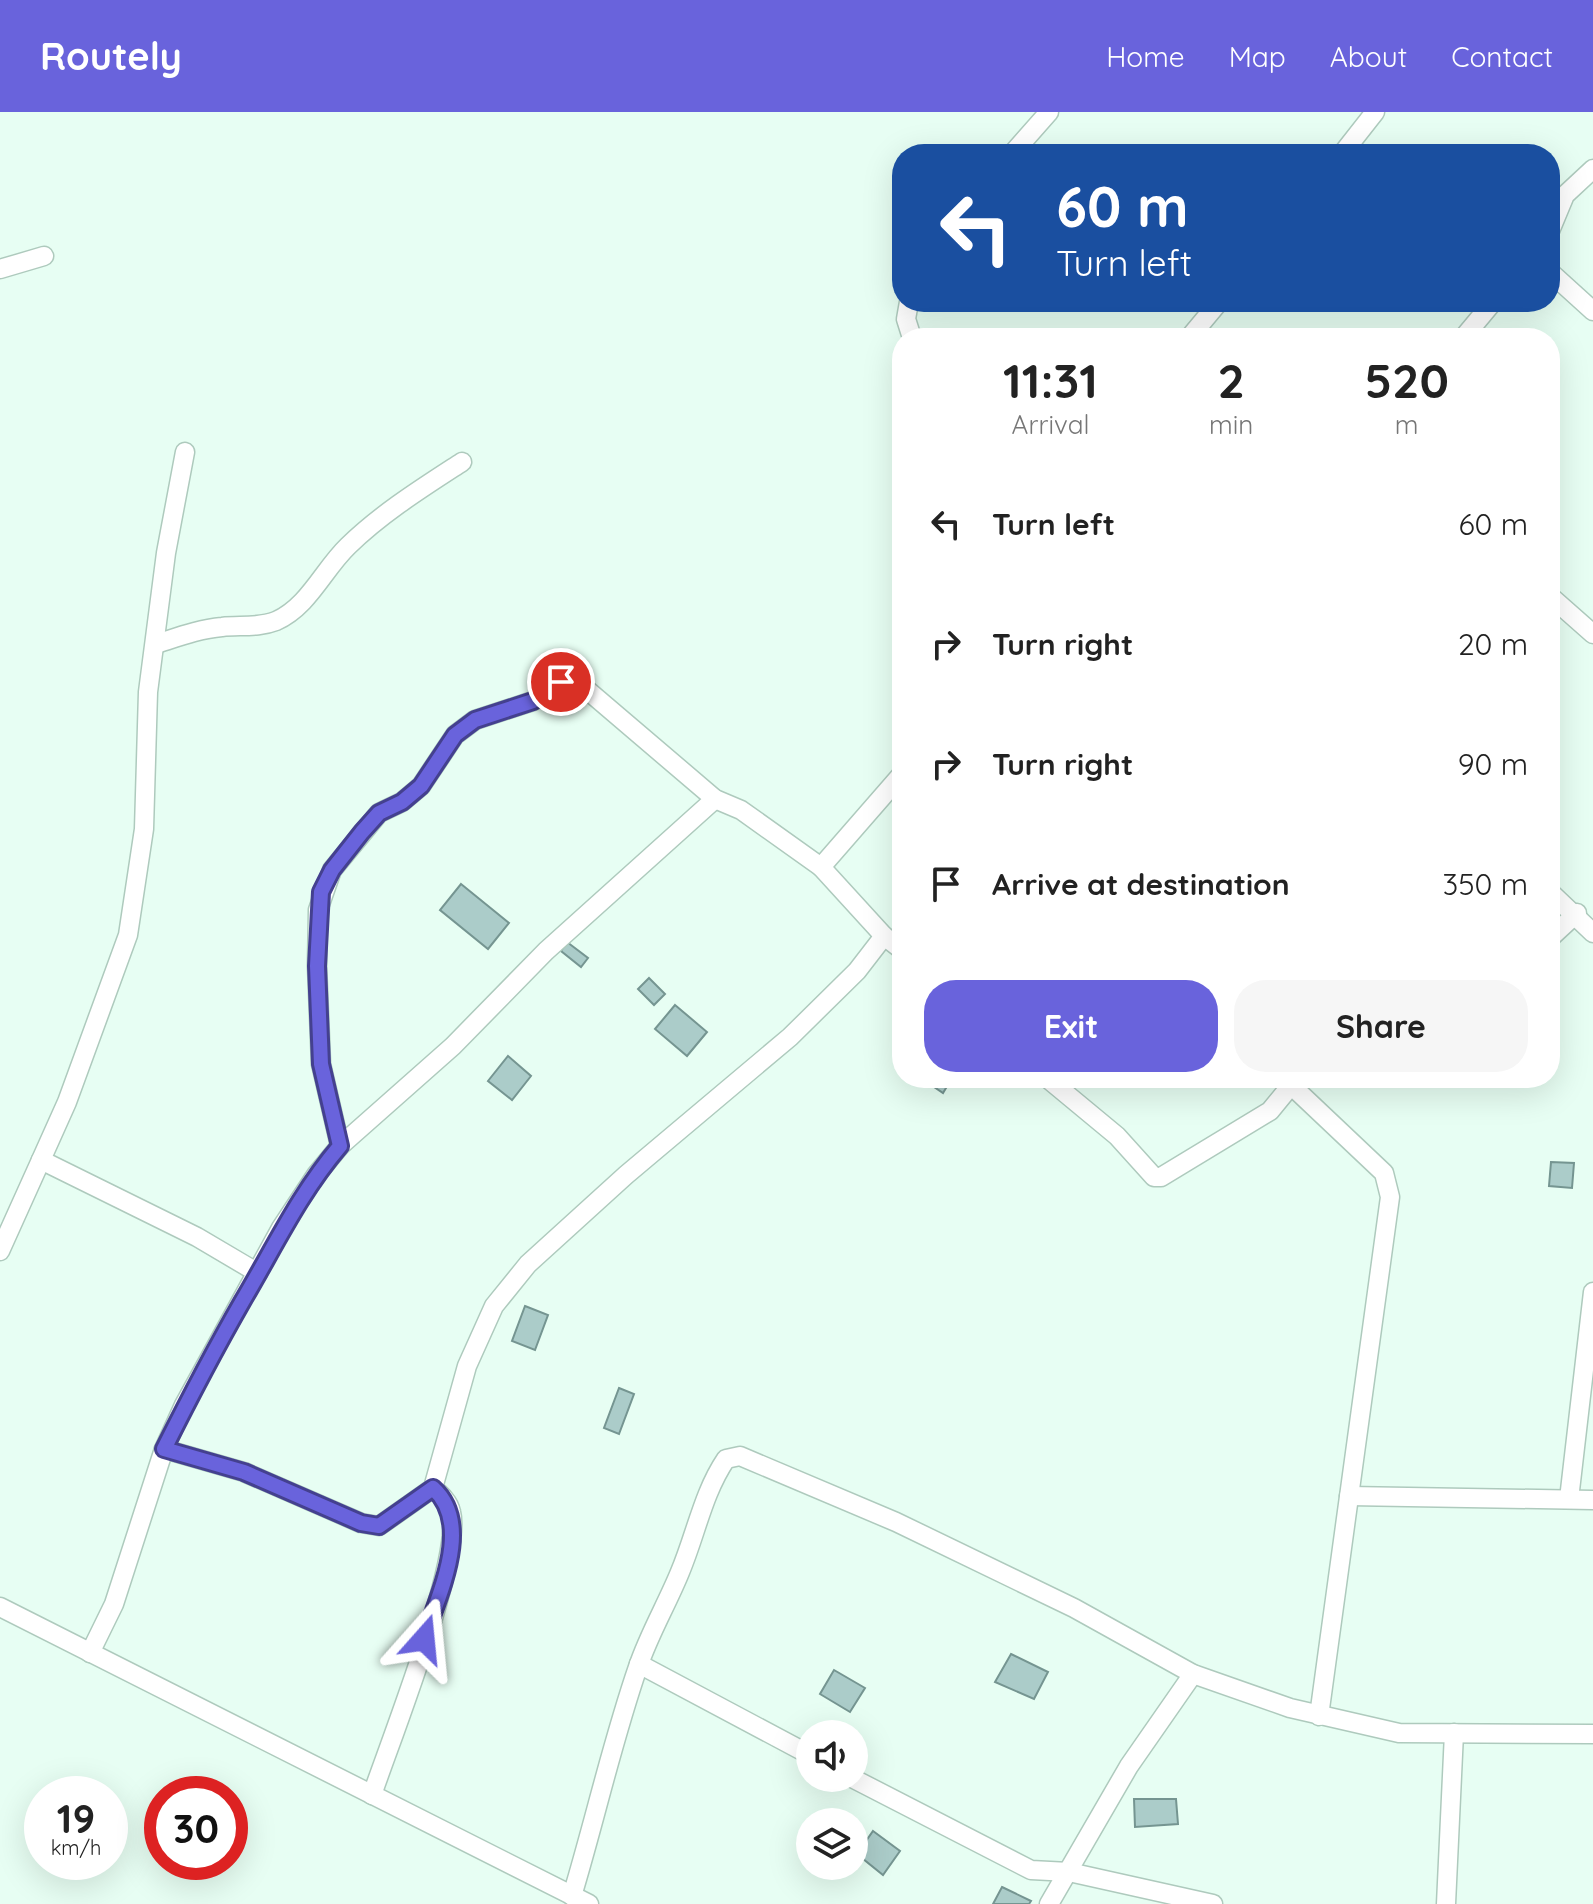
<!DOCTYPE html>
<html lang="en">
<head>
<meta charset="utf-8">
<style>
  :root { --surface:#fff; --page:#f6f6f6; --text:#222; --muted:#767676; --accent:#6963dc }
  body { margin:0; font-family:Quicksand,sans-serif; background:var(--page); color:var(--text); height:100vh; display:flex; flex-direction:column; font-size:30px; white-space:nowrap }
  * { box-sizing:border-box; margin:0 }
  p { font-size:26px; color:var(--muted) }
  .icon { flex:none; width:44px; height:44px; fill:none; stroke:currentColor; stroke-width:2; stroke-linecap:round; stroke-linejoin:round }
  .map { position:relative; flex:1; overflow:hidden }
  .drawer { position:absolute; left:892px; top:216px; width:668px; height:760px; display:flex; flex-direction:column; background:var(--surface); border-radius:32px; box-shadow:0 8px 32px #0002 }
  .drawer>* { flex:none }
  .top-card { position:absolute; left:892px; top:32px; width:668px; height:168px; border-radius:32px; box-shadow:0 8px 32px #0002; background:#1a4fa0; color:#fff; overflow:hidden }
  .fabs { position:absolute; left:796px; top:1608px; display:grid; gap:16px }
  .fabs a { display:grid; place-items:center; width:72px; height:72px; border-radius:50%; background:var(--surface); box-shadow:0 8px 32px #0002; font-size:40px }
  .speed { position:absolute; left:24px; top:1664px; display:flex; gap:16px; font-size:40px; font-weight:700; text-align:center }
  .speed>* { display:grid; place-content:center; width:104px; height:104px; border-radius:50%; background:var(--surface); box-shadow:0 8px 32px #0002; line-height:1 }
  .speed small { font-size:20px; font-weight:400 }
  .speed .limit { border:12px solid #d22; background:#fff; color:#111 }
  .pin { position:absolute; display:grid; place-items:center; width:68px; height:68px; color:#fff; margin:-34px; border:4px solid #fff; border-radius:50%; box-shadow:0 2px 8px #0007 }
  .me { position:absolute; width:88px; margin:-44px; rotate:18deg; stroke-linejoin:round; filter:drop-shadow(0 0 6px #0008) }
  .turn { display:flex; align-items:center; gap:28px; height:168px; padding:0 32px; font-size:36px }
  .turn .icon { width:104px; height:104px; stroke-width:2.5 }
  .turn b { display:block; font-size:56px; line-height:68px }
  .eta { display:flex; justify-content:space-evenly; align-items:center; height:136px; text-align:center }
  .eta b { font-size:48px; font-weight:700; line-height:56px }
  .action { display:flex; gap:16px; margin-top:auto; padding:16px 32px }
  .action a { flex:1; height:92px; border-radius:32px; background:var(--accent); color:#fff; font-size:32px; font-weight:700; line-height:92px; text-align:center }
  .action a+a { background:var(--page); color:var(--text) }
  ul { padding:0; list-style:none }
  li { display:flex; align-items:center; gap:24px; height:120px; padding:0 32px }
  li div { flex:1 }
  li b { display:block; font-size:30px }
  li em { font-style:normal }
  header { display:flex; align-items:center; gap:48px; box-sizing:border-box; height:112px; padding:0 40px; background:var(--accent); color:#fff }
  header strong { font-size:38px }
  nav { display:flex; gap:44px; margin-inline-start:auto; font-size:28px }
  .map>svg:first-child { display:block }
</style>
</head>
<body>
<header>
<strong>Routely</strong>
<nav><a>Home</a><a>Map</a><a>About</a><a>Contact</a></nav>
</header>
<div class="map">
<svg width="1593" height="1792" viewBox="0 0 1593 1792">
  <rect width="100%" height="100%" fill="#e7fef3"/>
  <g fill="#abccc9" stroke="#759591" stroke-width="2">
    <polygon points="461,772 509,811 488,837 440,798"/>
    <polygon points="567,830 588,846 581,855 561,839"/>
    <polygon points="649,866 665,882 654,893 638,877"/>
    <polygon points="675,893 707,920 687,944 655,917"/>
    <polygon points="508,944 531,964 512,988 488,969"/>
    <polygon points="921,966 952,966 943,981"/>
    <polygon points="1551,1050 1574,1051 1572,1076 1549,1074"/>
    <polygon points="525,1194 548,1203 535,1238 512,1229"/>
    <polygon points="619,1276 634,1282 619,1322 604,1316"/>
    <polygon points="1011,1542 1048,1560 1034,1587 995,1570"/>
    <polygon points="834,1558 865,1576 850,1600 820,1582"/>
    <polygon points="1134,1687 1176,1687 1178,1712 1135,1715"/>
    <polygon points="873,1719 900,1739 883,1763 857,1742"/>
    <polygon points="1002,1775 1031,1789 1029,1792 993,1792"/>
  </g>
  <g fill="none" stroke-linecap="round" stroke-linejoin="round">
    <g stroke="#aecabd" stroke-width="21">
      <g id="minor">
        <polyline points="1012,42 1049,0"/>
        <polyline points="1342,42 1375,0"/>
        <polyline points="1550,119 1565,83 1593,57"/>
        <polyline points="0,157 44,144"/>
        <polyline points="1550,160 1593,199"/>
        <polyline points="909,190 906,207 912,226"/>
        <polyline points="1189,226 1219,190"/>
        <polyline points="1463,226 1493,190"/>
        <polyline points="185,340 166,441 148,580 144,717 128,823 67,990 41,1048 197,1125 258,1161"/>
        <polyline points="1550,484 1593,522"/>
        <path d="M156,532c22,-7 43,-15 66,-17 18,-2 36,1 54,-6 33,-15 47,-51 72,-75 34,-33 74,-58 114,-84"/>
        <polyline points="1550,780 1593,821"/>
        <polyline points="884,824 821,755 902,662"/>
        <polyline points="1550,826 1577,801"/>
        <polyline points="1047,966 1117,1024 1154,1065 1161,1065 1270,999 1297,966"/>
        <polyline points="1292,974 1384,1061 1390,1085 1319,1604"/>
        <polyline points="340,1034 321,952 317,854 318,798 332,758 379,701 402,690 421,674 455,623 475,608 533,589 561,570 579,571 715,687 741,698 821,755"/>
        <polyline points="0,1139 41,1048"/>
        <polyline points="164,1337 244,1360 361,1411 379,1414 433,1376 467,1254 494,1194 528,1152 626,1063 790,925 857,859 884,824 902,838"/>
        <polyline points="1349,1384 1593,1388"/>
        <polyline points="1569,1387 1593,1180"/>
        <polyline points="0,1495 589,1792"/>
        <polyline points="90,1541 114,1492 164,1337 184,1293 281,1116 316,1063 340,1034 453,934 546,839 715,687"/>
        <polyline points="639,1552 810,1643"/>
        <polyline points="852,1666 1031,1758 1069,1760 1213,1792"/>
        <path d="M372,1683c18,-53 91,-237 79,-283 -2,-10 -10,-17 -18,-24"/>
        <path d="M572,1784c23,-76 40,-154 66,-229 11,-33 29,-63 42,-95 16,-38 23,-79 46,-113l14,-3 156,66 178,86 119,66 97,34 109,25 194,1"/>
        <polyline points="1049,1792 1129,1654 1193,1562"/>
        <polyline points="1446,1792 1454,1621"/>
      </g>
    </g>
    <use href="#minor" stroke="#fff" stroke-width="18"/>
  </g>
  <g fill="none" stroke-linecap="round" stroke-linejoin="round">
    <g stroke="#44408f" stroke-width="20">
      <path id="route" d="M424,1527c14,-44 50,-114 9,-151l-54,38 -18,-3 -117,-51 -80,-23c25,-50 50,-98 78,-147 32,-54 57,-108 98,-156l-19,-82 -4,-98 4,-74 11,-22 30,-38 17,-19 23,-11 19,-16 34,-51 20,-15 58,-19 28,-19"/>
    </g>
    <use href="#route" stroke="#6963dc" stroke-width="14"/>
  </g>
</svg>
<div class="fabs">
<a><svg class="icon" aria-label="sound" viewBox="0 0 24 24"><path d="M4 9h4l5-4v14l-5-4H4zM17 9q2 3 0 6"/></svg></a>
<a><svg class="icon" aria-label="layers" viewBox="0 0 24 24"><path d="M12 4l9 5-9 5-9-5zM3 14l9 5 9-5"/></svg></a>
</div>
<div class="speed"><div>19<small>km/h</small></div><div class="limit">30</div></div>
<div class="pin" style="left:561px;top:570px;background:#d93025"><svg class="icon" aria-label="arrive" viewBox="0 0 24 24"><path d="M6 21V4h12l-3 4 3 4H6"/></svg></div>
<svg class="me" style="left:424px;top:1527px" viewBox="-20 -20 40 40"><path d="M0-17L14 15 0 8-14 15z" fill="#6963dc" stroke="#fff" stroke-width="4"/></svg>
<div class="top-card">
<div class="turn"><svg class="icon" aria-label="left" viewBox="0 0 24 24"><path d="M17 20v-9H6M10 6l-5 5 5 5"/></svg><div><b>60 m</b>Turn left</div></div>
</div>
<section class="drawer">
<div class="eta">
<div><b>11:31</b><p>Arrival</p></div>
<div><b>2</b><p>min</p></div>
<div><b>520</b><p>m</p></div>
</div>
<ul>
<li><svg class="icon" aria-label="left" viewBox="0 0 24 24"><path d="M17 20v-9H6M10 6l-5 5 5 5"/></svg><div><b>Turn left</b></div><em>60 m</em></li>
<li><svg class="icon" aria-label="right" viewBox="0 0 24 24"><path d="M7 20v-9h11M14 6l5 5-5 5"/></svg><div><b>Turn right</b></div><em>20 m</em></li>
<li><svg class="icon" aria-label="right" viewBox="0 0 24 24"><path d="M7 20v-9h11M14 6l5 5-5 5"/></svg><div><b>Turn right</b></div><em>90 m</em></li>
<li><svg class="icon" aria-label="arrive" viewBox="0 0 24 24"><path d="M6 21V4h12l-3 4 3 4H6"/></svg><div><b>Arrive at destination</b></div><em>350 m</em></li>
</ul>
<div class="action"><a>Exit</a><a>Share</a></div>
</section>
</div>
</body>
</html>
